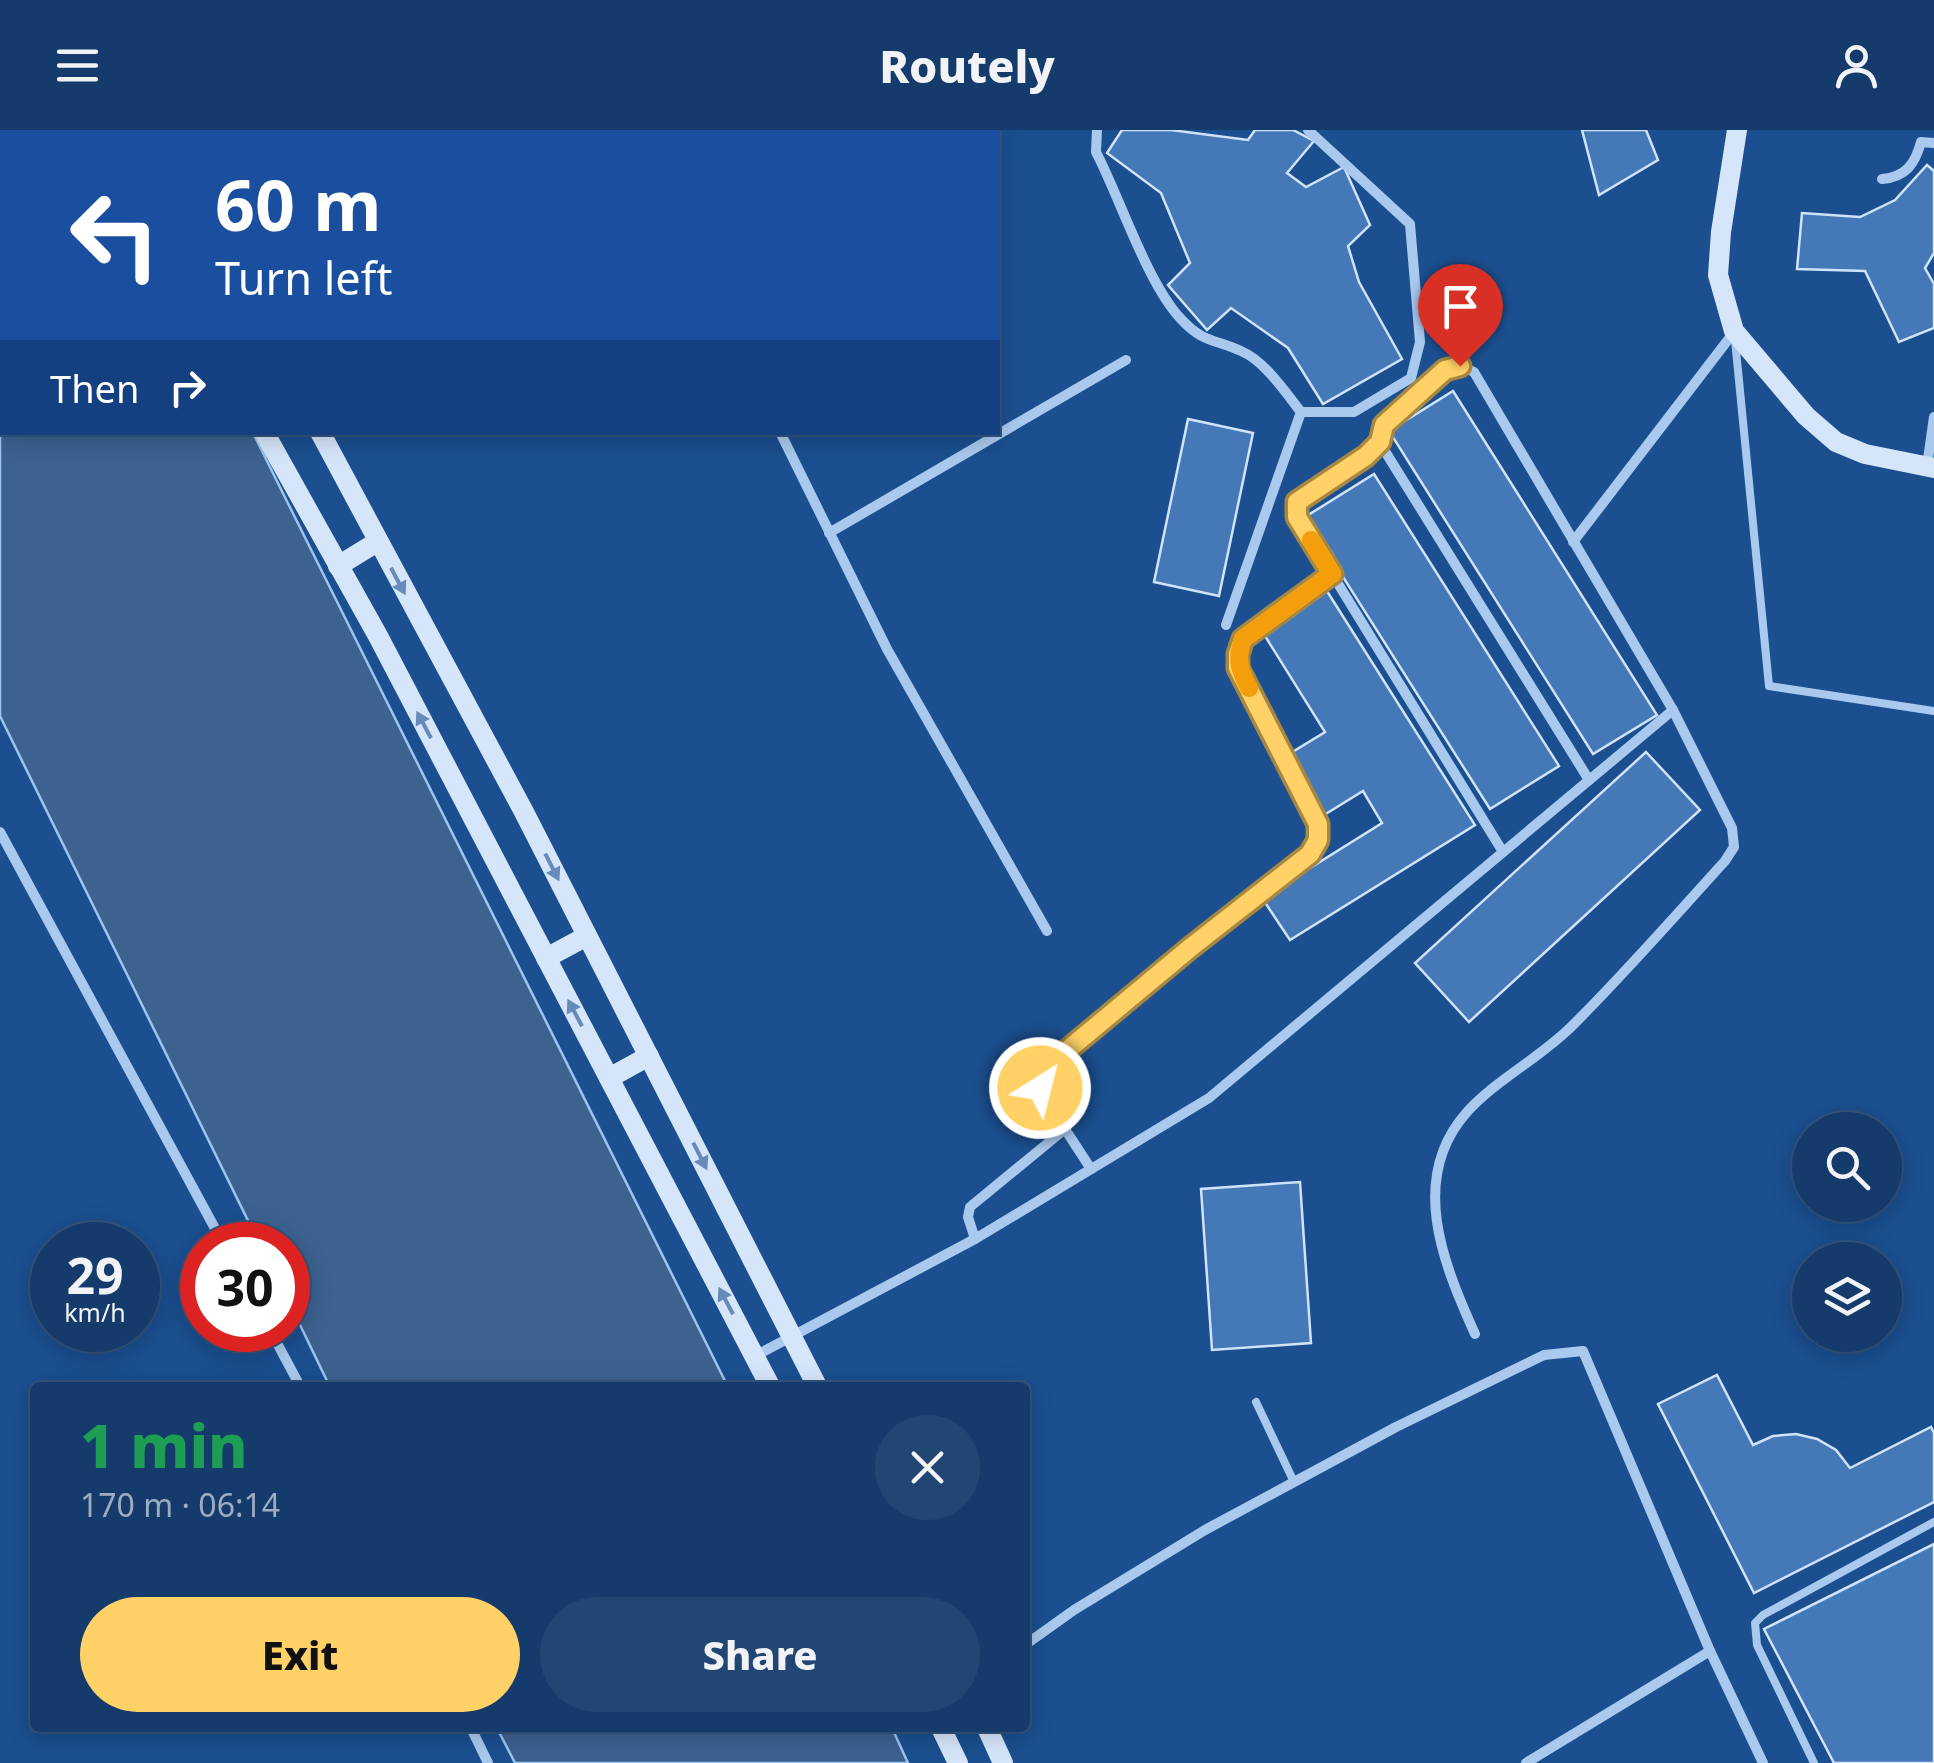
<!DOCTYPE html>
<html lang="en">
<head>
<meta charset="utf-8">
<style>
  :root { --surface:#143b6b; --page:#214673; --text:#f1f3f6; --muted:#9dadc1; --line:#33557e; --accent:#ffd166 }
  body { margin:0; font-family:"Noto Sans",sans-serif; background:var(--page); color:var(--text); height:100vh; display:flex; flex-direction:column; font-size:38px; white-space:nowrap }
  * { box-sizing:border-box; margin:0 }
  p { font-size:32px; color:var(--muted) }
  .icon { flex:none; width:55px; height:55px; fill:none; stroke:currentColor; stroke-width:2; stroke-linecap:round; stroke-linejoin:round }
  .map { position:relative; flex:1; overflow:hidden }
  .details { position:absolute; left:30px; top:1252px; width:1000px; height:350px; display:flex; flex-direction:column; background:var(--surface); border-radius:10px; box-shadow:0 5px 25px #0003,0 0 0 2px var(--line) }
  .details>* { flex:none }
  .banner { position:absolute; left:0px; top:0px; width:1000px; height:305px; box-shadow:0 5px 25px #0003,0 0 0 2px var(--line); background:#1a4fa0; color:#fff; overflow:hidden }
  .tools { position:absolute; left:1792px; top:982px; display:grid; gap:20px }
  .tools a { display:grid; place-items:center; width:110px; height:110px; border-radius:50%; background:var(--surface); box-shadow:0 5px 25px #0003,0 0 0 2px var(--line); font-size:50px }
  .speed { position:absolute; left:30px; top:1092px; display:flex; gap:20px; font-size:50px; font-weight:700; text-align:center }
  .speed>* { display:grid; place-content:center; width:130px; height:130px; border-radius:50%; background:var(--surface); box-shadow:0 5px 25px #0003,0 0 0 2px var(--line); line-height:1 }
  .speed small { font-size:25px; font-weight:400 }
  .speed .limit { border:15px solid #d22; background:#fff; color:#111 }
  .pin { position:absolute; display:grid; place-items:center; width:85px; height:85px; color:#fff; margin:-102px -42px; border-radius:50% 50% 50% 0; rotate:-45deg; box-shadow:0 0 10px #0007 }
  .pin .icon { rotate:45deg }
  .me { position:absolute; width:110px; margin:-55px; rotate:36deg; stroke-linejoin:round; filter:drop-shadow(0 0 8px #0008) }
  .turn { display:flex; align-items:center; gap:35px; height:210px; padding:0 50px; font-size:45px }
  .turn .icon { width:130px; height:130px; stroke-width:2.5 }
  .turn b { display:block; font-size:70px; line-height:85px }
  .then { display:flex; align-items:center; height:95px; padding:0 50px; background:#0003; gap:20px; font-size:38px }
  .round { display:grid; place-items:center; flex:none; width:105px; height:105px; border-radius:52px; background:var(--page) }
  .headline { display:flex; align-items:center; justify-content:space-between; height:170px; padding:0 50px }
  h1 { font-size:60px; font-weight:800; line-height:75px; color:#1e9e55 }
  .cta { display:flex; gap:20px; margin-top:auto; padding:20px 50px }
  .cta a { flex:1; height:115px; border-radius:60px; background:var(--accent); color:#111; font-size:40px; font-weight:800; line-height:115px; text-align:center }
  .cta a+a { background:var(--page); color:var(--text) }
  header { display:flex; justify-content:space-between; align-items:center; height:130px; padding:0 50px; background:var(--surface); font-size:45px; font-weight:800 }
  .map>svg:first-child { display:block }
</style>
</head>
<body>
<header><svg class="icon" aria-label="menu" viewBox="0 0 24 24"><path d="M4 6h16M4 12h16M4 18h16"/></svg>Routely<svg class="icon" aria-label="person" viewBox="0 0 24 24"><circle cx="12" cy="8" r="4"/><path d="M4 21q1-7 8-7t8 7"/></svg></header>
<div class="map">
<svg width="1934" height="1633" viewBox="0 0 1934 1633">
  <rect width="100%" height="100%" fill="#1b4f8f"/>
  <g fill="#3c6290" stroke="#9cc4f0" stroke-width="2.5">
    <polygon points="0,21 2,302 253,303 728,1257 330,1257 288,1170 288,1115 260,1115 0,586"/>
    <polygon points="497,1598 892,1598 908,1633 515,1633"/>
  </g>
  <g fill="#4478b7" stroke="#cfe3fa" stroke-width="2.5">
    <polygon points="1122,0 1171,0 1248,10 1255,0 1293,0 1314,11 1287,43 1306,57 1344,37 1370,95 1348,116 1359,152 1402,229 1323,274 1288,218 1231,178 1207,200 1168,155 1190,133 1161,63 1107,23"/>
    <polygon points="1582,0 1646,0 1658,30 1599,65"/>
    <polygon points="1927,35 1934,41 1934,123 1925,138 1934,154 1934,198 1899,212 1865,141 1797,139 1802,83 1860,87 1895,70"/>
    <polygon points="1453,261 1657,585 1593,624 1389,301"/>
    <polygon points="1188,289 1253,303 1219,466 1154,452"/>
    <polygon points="1374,344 1559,636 1490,679 1305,387"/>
    <polygon points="1325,458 1475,695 1290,810 1262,768 1382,693 1363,661 1324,685 1286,626 1325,602 1260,498"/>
    <polygon points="1646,622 1700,680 1469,892 1415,833"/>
    <polygon points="1300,1052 1311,1213 1212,1220 1201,1059"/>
    <polygon points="1717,1245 1753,1315 1773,1306 1796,1304 1817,1309 1836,1320 1850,1338 1931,1297 1934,1303 1934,1372 1754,1463 1658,1274"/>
    <polygon points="1934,1414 1934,1633 1834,1633 1764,1499"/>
  </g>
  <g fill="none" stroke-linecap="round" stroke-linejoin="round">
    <g stroke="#a9c9ee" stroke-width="8">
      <polyline points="1735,210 1769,556 1934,581"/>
      <polyline points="1256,1272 1294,1352"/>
      <polyline points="1814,1633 1757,1515 1755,1493 1763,1485 1934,1392"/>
    </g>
    <g stroke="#a9c9ee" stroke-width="10">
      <polyline points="611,0 613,2"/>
      <path d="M1097,0l-1,22c24,46 51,131 85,167 22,24 34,20 60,32 24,10 44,41 60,61h53l57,-34 9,-36 -10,-118 -102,-94"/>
      <polyline points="653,2 658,0"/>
      <path d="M1882,49c24,-2 33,-15 39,-37l13,1"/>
      <polyline points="780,302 887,519 1047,801"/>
      <polyline points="1380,312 1366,326 1297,372 1297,387 1503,722"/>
      <polyline points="1927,336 1934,287"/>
      <polyline points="829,403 1126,230"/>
      <polyline points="1573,412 1734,202"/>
      <polyline points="1226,495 1301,282"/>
      <polyline points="0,702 224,1115"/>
      <polyline points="1065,999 1091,1039"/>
      <path d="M975,1109l-7,-22 2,-10 95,-78c-11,-18 -35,-41 -19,-61l265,-214 7,-14v-16l-80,-156v-14l5,-15 89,-66"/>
      <polyline points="270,1200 301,1258"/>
      <path d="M1475,1204c-32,-71 -67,-156 -8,-222 31,-34 75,-55 107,-88 52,-52 101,-108 151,-163l9,-14 -2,-19 -59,-118 -199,-338 -14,-6 -15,4 -61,55 -6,15 211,340"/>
      <polyline points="755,1226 975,1109 1209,968 1673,580"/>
      <polyline points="1025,1515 1074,1480 1205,1400 1396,1297 1544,1225 1583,1221 1710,1521 1763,1633"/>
      <polyline points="471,1598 488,1633"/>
      <polyline points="1526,1633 1710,1521"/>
    </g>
    <g stroke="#d6e6fa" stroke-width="20">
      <polyline points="53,0 55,2"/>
      <polyline points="1737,0 1721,102 1718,145 1734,201 1806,286 1836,312 1865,324 1934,338"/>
      <polyline points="264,302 378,506 771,1258"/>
      <polyline points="320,302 524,682 818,1258"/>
      <polyline points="338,436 377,412"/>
      <polyline points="546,828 587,806"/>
      <polyline points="609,948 649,926"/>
      <polyline points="941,1598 958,1633"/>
      <polyline points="987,1598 1003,1633"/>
    </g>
  </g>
  <defs><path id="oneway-solid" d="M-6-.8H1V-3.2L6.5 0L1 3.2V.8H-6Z" transform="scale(2.5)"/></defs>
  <g fill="#668bba">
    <use href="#oneway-solid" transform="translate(398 451) rotate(62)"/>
    <use href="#oneway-solid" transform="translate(424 595) rotate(-118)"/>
    <use href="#oneway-solid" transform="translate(552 737) rotate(63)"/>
    <use href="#oneway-solid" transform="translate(575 883) rotate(-118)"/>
    <use href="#oneway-solid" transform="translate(700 1026) rotate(63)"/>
    <use href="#oneway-solid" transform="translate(726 1171) rotate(-118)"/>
  </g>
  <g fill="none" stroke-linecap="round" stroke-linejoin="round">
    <g stroke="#a68842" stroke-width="25">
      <polyline id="route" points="1040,958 1040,945 1046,938 1190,818 1310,724 1318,710 1318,694 1238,538 1238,524 1243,509 1332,444 1297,387 1297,372 1366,326 1380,312 1384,295 1445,240 1460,236"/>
    </g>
    <use href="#route" stroke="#ffd166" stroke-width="18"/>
    <path stroke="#f59e0b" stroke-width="18" d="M1249,558c-10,-19 -13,-29 -6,-49l89,-65 -21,-34"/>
  </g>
</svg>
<div class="tools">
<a><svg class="icon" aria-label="search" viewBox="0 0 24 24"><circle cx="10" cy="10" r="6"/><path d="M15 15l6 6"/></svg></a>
<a><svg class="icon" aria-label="layers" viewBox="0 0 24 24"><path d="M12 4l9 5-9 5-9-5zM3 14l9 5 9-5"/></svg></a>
</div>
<div class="speed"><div>29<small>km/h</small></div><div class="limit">30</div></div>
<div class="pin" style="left:1460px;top:236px;background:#d93025"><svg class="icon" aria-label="arrive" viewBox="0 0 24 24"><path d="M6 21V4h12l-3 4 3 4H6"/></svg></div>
<svg class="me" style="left:1040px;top:958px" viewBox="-20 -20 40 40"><circle r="17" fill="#ffd166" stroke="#fff" stroke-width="3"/><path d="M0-11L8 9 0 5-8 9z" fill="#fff"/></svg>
<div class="banner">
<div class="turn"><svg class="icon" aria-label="left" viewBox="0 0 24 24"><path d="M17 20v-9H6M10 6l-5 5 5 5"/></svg><div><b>60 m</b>Turn left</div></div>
<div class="then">Then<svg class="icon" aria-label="right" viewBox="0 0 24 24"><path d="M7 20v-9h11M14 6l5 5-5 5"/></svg></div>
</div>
<section class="details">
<div class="headline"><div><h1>1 min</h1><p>170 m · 06:14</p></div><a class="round"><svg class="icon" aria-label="close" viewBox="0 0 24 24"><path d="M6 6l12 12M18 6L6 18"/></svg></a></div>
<div class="cta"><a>Exit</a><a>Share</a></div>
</section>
</div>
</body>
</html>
